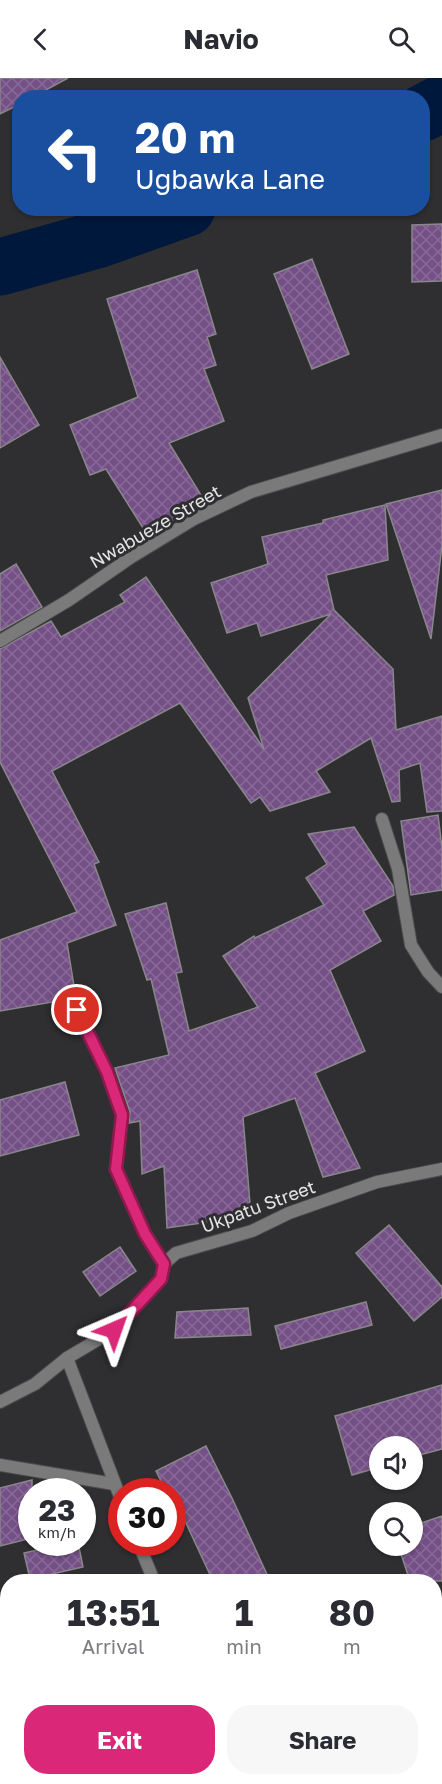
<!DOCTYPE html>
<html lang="en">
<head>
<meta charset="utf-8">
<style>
  :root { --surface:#fff; --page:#f7f7f7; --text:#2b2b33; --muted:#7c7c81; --accent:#db2777 }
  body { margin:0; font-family:"Golos Text",sans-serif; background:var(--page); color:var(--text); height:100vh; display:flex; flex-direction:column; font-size:22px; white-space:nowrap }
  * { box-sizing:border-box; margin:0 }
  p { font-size:20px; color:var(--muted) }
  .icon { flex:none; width:33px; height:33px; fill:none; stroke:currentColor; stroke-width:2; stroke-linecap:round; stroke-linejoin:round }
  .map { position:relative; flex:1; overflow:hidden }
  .drawer { position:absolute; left:0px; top:1496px; width:442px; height:212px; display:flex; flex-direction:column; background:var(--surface); border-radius:24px 24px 0 0; box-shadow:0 2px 4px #0004 }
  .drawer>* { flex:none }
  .banner { position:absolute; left:12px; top:12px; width:418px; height:126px; border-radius:24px; box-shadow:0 2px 4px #0004; background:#1a4fa0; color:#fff; overflow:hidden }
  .tools { position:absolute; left:369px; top:1358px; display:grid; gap:12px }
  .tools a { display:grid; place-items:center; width:54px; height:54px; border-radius:50%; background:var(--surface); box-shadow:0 2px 4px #0004; font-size:30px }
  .speed { position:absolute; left:18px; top:1400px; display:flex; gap:12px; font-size:30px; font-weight:700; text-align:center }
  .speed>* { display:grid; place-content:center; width:78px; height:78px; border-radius:50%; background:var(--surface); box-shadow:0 2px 4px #0004; line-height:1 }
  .speed small { font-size:15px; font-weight:400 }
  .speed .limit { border:9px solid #d22; background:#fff; color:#111 }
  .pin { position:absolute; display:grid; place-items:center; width:51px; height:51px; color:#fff; margin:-26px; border:3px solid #fff; border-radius:50%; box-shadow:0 2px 6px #0007 }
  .me { position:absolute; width:66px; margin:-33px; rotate:43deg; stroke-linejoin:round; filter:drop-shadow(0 0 4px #0008) }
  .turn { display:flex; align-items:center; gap:21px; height:126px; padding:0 24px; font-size:27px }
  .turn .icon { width:78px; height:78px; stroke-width:2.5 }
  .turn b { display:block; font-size:42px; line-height:51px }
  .eta { display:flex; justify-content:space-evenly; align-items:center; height:102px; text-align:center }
  .eta b { font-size:36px; font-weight:700; line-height:42px }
  .button { display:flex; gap:12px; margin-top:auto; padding:12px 24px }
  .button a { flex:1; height:69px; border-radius:24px; background:var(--accent); color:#fff; font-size:24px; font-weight:700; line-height:69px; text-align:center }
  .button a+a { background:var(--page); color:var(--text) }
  header { display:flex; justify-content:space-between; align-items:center; height:78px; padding:0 24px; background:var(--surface); font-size:27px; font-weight:700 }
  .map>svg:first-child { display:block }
</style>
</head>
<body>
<header><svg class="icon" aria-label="back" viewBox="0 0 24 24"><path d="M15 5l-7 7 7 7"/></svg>Navio<svg class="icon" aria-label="search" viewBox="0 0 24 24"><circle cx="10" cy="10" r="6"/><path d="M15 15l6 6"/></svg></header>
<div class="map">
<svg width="442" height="1706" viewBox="0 0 442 1706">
  <defs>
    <pattern id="building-cross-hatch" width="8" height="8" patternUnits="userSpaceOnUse" patternTransform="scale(1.5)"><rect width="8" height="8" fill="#755087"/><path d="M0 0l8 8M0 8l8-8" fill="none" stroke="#886998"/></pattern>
  </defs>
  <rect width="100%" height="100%" fill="#2f2f32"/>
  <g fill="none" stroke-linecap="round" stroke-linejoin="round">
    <g stroke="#00183c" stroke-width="57">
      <polyline points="423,35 442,25"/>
      <polyline points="0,189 100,161 187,130"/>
    </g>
  </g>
  <g fill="url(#building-cross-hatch)" stroke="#89878a" stroke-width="1.5">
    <polygon points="0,0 68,0 31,20 20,20 20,26 0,36"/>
    <polygon points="442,146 442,203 412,204 412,147"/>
    <polygon points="312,181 349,276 312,291 274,196"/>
    <polygon points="197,192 216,256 207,259 216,287 204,291 224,343 169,365 204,422 148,458 106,391 90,397 70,347 138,319 107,221"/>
    <polygon points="0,279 39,347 0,370"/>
    <polygon points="442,412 442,467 431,561 386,426"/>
    <polygon points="385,427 388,482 326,497 334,532 393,591 396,652 442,638 442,733 427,734 420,685 399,692 400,723 392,724 371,660 316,693 330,714 270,733 260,719 251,725 180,625 52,693 99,784 94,786 116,847 67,865 76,920 0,933 0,862 77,834 0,684 0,571 51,543 61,559 125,524 120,517 146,499 264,671 248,620 331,536 261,558 257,545 227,555 211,505 268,486 262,459 323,445 323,442"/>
    <polygon points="16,486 42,529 0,553 0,496"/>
    <polygon points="438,737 442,770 442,812 411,817 401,743"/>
    <polygon points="354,749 393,808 394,817 363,833 381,863 330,892 365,973 315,995 360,1090 323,1099 295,1020 243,1039 251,1138 167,1150 164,1088 142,1096 140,1043 129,1045 130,1034 115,990 169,977 151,901 147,902 125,836 166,825 182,894 176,895 189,953 258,929 223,878 254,858 255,860 324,827 306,800 327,786 308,756"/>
    <polygon points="65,1004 79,1057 0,1078 0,1022"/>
    <polygon points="389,1147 442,1209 442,1219 414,1243 356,1175"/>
    <polygon points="120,1169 136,1193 100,1218 83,1194"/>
    <polygon points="366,1224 372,1247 281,1271 275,1248"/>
    <polygon points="248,1230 251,1257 175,1260 177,1234"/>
    <polygon points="442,1307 442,1371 412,1379 412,1368 380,1368 380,1389 352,1397 335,1338"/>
    <polygon points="206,1368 232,1420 270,1503 213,1503 185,1443 182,1445 172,1426 172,1413 166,1413 156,1393"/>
    <polygon points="32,1402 32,1460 0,1468 0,1410"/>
    <polygon points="442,1438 442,1503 410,1503 398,1467 412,1467 412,1448"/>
    <polygon points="72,1464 78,1464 83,1489 30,1501 24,1475"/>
  </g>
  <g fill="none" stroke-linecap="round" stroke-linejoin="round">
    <g stroke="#4c4c4f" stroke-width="14">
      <g id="street">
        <polyline points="0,563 69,522 130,480 194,441 251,414 442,357"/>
        <polyline points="382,741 398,791 411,867 428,894 442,909"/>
        <polyline points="77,932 107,994 122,1037 116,1091 145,1156 164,1186"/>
        <polyline points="67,1280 122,1424"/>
        <polyline points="0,1324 35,1306 67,1280 114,1252 161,1201 164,1186 176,1175 252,1153 289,1135 377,1104 442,1091"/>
        <polyline points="0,1387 114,1406"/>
        <polyline points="138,1464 154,1503"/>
        <polyline points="0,1533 8,1558"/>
        <polyline points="33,1702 33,1700"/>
      </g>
    </g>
    <use href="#street" stroke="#7b7a7a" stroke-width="12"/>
  </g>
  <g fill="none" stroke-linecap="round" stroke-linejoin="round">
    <g stroke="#8e194d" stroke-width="15">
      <polyline id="route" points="77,932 107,994 122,1037 116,1091 145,1156 164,1186 161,1201 114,1252"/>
    </g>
    <use href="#route" stroke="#db2777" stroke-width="10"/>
  </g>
  <g text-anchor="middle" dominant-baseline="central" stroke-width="6" stroke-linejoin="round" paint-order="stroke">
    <g font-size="18" fill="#e5e5e7" stroke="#2f2f32">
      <text transform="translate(155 448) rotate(-30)">Nwabueze Street</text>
      <text transform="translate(258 1128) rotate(-20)">Ukpatu Street</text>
    </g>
  </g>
</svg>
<div class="tools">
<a><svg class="icon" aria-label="sound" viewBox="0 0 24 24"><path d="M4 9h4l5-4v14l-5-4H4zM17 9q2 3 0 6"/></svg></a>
<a><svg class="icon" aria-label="search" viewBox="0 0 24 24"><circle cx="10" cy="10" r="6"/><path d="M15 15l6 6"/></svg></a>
</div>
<div class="speed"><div>23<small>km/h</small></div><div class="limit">30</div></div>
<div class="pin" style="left:77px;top:932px;background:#d93025"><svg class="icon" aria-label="arrive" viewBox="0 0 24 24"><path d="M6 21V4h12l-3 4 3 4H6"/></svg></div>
<svg class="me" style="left:114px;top:1252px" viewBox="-20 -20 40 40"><path d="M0-17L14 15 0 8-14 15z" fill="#db2777" stroke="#fff" stroke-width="4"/></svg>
<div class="banner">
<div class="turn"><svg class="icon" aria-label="left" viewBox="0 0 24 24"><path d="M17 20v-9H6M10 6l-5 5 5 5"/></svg><div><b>20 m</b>Ugbawka Lane</div></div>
</div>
<section class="drawer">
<div class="eta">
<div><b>13:51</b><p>Arrival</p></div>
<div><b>1</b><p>min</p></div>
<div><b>80</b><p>m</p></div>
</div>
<div class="button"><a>Exit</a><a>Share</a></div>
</section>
</div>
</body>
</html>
